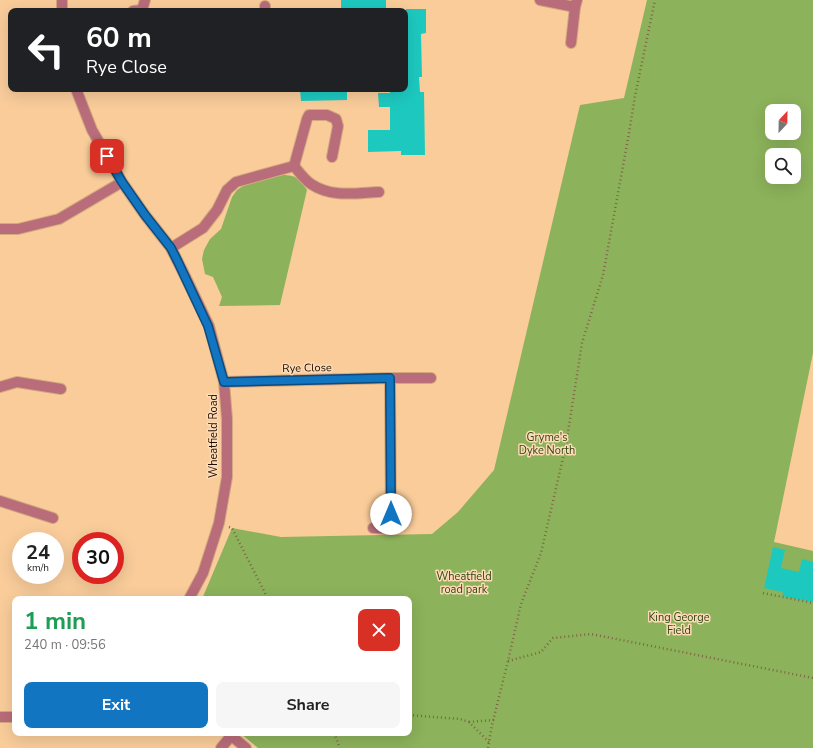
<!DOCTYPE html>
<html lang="en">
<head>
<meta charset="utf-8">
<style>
  :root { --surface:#fff; --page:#f6f6f6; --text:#222; --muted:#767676; --accent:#1275c1 }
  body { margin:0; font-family:"Nunito Sans",sans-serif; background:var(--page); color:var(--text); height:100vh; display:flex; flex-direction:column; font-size:15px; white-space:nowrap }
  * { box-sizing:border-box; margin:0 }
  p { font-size:13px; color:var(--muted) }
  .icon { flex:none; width:22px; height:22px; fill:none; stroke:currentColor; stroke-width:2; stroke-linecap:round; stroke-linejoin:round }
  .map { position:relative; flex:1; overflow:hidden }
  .panel { position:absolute; left:12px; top:596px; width:400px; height:140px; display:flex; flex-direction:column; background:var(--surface); border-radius:8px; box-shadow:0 4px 16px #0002 }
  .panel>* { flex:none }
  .banner { position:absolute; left:8px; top:8px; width:400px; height:84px; border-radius:8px; box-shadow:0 4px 16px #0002; background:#202124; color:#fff; overflow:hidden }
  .needle { width:26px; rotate:22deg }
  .buttons { position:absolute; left:765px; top:104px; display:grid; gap:8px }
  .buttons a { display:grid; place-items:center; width:36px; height:36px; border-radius:8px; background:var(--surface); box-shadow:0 4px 16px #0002; font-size:20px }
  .speed { position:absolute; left:12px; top:532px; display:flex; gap:8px; font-size:20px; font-weight:700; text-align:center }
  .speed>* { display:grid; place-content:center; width:52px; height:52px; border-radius:50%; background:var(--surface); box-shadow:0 4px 16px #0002; line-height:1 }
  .speed small { font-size:10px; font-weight:400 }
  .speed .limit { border:6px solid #d22; background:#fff; color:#111 }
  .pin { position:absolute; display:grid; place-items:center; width:34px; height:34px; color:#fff; margin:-17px; border-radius:8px; box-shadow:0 2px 6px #0006 }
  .me { position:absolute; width:44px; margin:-22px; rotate:0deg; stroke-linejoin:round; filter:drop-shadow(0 0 3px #0008) }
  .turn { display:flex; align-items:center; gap:14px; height:84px; padding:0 12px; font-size:18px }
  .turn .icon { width:52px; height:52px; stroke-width:2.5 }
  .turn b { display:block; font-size:28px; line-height:34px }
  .round { display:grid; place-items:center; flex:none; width:42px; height:42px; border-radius:8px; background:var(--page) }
  .headline { display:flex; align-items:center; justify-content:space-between; height:68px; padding:0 12px }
  h1 { font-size:24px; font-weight:700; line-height:30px; color:#1e9e55 }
  .cta { display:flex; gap:8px; margin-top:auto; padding:8px 12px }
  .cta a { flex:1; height:46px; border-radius:8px; background:var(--accent); color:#fff; font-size:16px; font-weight:700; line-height:46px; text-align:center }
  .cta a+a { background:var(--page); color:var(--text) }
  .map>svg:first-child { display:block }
</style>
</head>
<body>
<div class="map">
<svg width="813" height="748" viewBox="0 0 813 748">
  <rect width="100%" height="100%" fill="#f9cc9a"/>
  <g fill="#8cb25b" fill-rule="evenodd">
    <path d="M647,0h166v353l-39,189 39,9v197h-555l-18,-15h169v-134h-207l30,-71 49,9 151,-3 26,-22 36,-42 86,-365 44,-7zM772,111h22v22h-22zM772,155h22v22h-22z"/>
    <path d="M283,175c13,0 17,4 24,15l-27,115 -61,1 3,-9 -9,-20 -8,-3 -3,-15 2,-9 6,-11 11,-10 11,-32 5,-7 9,-6z"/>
  </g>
  <g fill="#1dc9bf">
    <rect x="341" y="0" width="45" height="11"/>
    <polygon points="406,9 426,9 426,33 421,34 422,77 419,77 420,92 424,92 425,155 401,155 401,151 368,152 368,130 390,130 390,107 379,107 378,93 390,93 390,89 405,89 405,15 406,15"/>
    <polygon points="300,89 347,89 347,100 301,101"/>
    <polygon points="773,547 785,550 781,568 799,572 802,559 813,562 813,602 782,596 783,592 764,588"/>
  </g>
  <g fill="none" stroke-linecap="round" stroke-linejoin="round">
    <g stroke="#d2aa7e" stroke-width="12">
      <g id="minor">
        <polyline points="62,0 62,11"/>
        <polyline points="540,0 575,7"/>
        <polyline points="142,10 145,0"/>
        <polyline points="133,11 142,10 143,11"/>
        <polyline points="265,11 265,6"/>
        <polyline points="571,43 575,7 577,0"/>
        <polyline points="76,89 92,130 122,182 145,215 171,248 185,276 209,326 224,382 227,419 227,477 219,523 203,573 189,599"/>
        <polyline points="294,166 307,119 309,115 327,115 336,119 338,126 332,157"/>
        <polyline points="0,229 18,229 59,219 122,182"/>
        <path d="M171,248l32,-20 14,-18 10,-20 9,-8 58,-16c5,6 11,14 17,18 21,14 45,9 68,8"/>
        <polyline points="390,378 431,378"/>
        <polyline points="224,382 390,378 391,529 373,528"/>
        <polyline points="0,387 17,382 61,389"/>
        <polyline points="0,501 53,518"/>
        <polyline points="0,717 15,717"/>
        <polyline points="228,733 246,748"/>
        <polyline points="221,748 231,736"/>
      </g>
    </g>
    <g stroke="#816446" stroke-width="2.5" stroke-dasharray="1 3" stroke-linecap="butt">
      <polyline points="229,527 232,528 268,599"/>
      <polyline points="763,593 813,603"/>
      <polyline points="508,661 541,652 553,638 591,634 813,678"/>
      <polyline points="409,715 460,719 469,722 489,742"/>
      <polyline points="469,722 494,720"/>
      <polyline points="334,733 340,748"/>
      <polyline points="488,748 492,725 508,661 521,604 541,553 566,445 582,343 603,275 629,133 635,96 655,0"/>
    </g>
    <use href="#minor" stroke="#b96c7a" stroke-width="10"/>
  </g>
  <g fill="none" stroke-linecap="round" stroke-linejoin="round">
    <g stroke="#0c4c7d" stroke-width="10">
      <polyline id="route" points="107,156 122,182 145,215 171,248 178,262 208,326 224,382 390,378 391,514"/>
    </g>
    <use href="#route" stroke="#1275c1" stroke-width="7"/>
  </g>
  <g text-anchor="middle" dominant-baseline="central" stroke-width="3" stroke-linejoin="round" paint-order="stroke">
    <g font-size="11" fill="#1e0e00" stroke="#fedbb6">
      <text transform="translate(307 368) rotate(-1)">Rye Close</text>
      <text transform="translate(213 436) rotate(-90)">Wheatfield Road</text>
    </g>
    <g font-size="11" fill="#304414" stroke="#fedbb6">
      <text x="547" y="437">Gryme's<tspan x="547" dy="13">Dyke North</tspan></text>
      <text x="464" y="576">Wheatfield<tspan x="464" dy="13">road park</tspan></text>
      <text x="679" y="617">King George<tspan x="679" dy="13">Field</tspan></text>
    </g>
  </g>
</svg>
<div class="buttons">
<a><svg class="needle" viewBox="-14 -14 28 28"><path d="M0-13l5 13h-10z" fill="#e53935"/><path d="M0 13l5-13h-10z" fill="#767676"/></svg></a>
<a><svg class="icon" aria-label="search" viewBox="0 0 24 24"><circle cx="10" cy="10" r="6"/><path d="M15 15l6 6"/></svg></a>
</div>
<div class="speed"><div>24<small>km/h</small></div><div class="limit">30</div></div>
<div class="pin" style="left:107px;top:156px;background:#d93025"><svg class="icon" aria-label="arrive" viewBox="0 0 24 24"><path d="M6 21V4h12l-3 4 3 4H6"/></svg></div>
<svg class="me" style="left:391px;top:514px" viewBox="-20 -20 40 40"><circle r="19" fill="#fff"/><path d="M0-13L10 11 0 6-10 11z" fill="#1275c1"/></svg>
<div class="banner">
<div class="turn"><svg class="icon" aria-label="left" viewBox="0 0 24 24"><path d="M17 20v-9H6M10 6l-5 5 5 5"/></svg><div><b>60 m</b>Rye Close</div></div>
</div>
<section class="panel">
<div class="headline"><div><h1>1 min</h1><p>240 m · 09:56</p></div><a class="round" style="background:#d93025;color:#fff"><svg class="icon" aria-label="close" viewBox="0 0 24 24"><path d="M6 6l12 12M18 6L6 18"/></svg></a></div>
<div class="cta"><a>Exit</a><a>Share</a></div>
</section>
</div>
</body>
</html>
